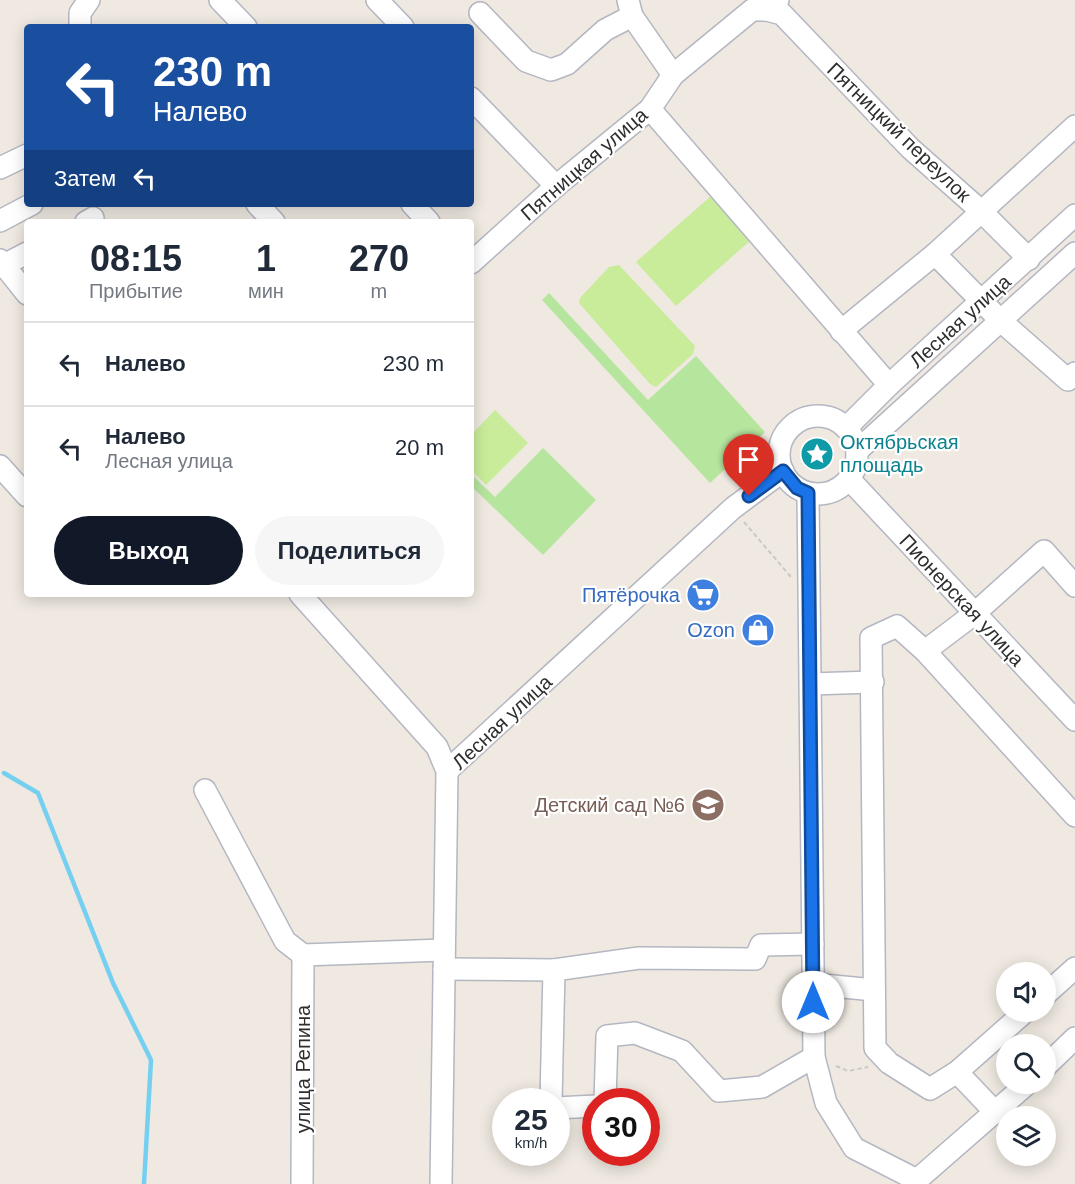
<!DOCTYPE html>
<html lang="ru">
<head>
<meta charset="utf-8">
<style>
  :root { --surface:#fff; --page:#f6f6f7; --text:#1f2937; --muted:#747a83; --line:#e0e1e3; --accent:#111827 }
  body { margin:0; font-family:Helvetica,sans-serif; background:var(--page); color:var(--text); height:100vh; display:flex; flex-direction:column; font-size:22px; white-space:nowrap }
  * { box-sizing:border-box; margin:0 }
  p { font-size:20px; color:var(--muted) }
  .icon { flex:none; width:33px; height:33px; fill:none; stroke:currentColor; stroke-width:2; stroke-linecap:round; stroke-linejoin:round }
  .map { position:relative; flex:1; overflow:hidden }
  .panel { position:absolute; left:24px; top:219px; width:450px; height:378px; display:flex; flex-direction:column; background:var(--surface); border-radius:6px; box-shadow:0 3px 15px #0003 }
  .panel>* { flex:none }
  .top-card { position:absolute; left:24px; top:24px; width:450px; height:183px; border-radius:6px; box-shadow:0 3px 15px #0003; background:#1a4fa0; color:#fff; overflow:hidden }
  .fabs { position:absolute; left:996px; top:962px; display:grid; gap:12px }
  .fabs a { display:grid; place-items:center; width:60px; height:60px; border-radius:50%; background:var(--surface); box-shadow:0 3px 15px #0003; font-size:30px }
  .speed { position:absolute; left:492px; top:1088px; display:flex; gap:12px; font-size:30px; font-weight:700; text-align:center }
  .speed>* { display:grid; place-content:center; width:78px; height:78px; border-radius:50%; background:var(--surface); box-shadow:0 3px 15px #0003; line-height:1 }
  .speed small { font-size:15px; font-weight:400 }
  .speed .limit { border:9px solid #d22; background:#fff; color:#111 }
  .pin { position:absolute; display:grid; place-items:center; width:51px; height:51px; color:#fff; margin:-62px -26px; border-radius:50% 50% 50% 0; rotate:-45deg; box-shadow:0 0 6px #0007 }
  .pin .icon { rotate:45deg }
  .me { position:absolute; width:66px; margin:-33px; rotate:0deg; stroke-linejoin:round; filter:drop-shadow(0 0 4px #0008) }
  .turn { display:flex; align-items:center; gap:21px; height:126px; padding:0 30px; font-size:27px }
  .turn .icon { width:78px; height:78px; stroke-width:2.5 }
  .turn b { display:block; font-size:42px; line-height:51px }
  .then { display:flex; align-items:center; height:57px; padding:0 30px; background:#0003; gap:12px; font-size:22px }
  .eta { display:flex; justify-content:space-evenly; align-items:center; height:102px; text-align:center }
  .eta b { font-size:36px; font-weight:700; line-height:42px }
  .button { display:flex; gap:12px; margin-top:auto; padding:12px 30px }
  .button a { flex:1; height:69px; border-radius:36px; background:var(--accent); color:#fff; font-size:24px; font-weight:700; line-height:69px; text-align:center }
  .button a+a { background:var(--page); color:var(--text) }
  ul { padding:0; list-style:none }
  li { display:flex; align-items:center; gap:18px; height:84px; padding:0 30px; border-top:2px solid var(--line) }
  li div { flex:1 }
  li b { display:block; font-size:22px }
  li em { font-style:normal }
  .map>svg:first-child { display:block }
</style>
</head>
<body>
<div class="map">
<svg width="1075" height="1184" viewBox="0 0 1075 1184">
  <rect width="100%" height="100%" fill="#efe9e1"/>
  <g fill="#b6e59e">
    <polygon points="549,293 648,400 696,356 765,432 710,483 542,300"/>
    <polygon points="543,448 596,500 543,555 471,486 471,474 495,497"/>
  </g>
  <g fill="#c9ec9a">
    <polygon points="711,196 751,240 676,306 636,262"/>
    <polygon points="619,265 695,346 693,354 656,387 650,384 579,303 580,298 609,267"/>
    <polygon points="495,410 528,443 486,485 471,470 471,435"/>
  </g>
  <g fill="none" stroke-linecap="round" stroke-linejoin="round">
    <polyline stroke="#75cff0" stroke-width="4.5" points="4,773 38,793 113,983 151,1060 144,1184"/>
    <g stroke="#b4b7c1" stroke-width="24">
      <g id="minor">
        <polyline points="220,0 246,27"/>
        <polyline points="377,0 403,27"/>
        <polyline points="628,0 632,16 673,75"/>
        <polyline points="767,10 782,14 910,148 981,211 1029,259"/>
        <polyline points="480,13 526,61 551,70 567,64 605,30 632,16"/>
        <polyline points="80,27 80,13 89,0"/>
        <polyline points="471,98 556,186"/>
        <polyline points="650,109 889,385"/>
        <polyline points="0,168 27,155"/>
        <polyline points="257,204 274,222"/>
        <polyline points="412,204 429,222"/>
        <polyline points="0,221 32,204"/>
        <polyline points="86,222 93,218"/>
        <polyline points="935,254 1002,322 1068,380 1075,373"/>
        <polyline points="0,260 27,294"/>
        <polyline points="471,263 556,186 650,109 673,75 752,10 767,10 778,0"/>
        <polyline points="0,267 27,253"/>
        <polyline points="841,331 935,254 1075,126"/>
        <circle cx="818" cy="455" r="39"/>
        <polyline points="846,428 889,385 1075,215"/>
        <polyline points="857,451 1075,253"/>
        <polyline points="0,466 27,496"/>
        <polyline points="849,479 1075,720"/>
        <polyline points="808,493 814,1057 826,1103 854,1148 917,1180"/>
        <polyline points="300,594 437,747 447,771 441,1184"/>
        <polyline points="925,651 974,614 1044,551 1075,586"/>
        <polyline points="811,684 873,682"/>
        <polyline points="447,771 733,508 783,471"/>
        <polyline points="205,790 285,941 303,955"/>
        <polyline points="444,969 554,970 551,1101"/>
        <polyline points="554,970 639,958 755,959 761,945 813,944"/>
        <polyline points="813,984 874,990"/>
        <polyline points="1046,994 1075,968"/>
        <polyline points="1026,1011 957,1072 930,1089 889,1063 875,1048 871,638 897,626 925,651 1075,816"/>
        <polyline points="1046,1066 1075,1038"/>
        <polyline points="957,1072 996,1113"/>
        <polyline points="605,1101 607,1036 635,1033 682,1051 719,1091 762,1087 814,1057"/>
        <polyline points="556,1108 596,1106"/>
        <polyline points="302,1184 303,955 443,950"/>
        <polyline points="916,1184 917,1180 1028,1083"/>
      </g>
    </g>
    <g stroke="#c9c9c9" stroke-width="2" stroke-dasharray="4.5 3" stroke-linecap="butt">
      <polyline points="744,522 791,577"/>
      <polyline points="836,1066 848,1071 868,1067"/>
    </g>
    <use href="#minor" stroke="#fff" stroke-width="21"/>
  </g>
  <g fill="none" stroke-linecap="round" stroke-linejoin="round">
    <g stroke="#114b97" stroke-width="15">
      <polyline id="route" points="749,496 783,471 797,488 808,493 813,1002"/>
    </g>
    <use href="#route" stroke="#1a73e8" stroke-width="10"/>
  </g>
  <defs>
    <g id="sight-disc" transform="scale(1.725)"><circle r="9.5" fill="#0f9aa8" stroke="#fff"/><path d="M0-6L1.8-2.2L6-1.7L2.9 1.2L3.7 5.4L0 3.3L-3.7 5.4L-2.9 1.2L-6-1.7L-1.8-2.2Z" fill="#fff"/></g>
    <g id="supermarket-disc" transform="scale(1.725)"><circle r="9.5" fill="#3f7fe0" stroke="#fff"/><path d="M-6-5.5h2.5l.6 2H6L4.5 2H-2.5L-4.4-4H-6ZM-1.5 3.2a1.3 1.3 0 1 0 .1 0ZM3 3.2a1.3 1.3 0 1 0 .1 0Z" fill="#fff"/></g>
    <g id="shop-disc" transform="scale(1.725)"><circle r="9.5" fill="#3f7fe0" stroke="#fff"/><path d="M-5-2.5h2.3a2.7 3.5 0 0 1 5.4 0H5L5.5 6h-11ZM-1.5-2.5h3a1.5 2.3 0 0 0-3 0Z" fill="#fff"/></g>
    <g id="school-disc" transform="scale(1.725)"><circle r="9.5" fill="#8d6e63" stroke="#fff"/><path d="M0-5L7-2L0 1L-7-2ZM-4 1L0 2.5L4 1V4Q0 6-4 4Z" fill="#fff"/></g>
  </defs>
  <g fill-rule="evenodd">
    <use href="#sight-disc" x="817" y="454"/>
    <use href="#supermarket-disc" x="703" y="595"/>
    <use href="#shop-disc" x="758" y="630"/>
    <use href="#school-disc" x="708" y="805"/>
  </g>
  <g text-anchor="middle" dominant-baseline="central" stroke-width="4.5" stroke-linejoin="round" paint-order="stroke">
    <g font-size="20" fill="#2e2e2e" stroke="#fff">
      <text transform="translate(899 132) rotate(44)">Пятницкий переулок</text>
      <text transform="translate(584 164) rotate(-41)">Пятницкая улица</text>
      <text transform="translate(960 321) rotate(-42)">Лесная улица</text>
      <text transform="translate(962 600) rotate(47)">Пионерская улица</text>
      <text transform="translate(502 722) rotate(-43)">Лесная улица</text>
      <text transform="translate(303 1069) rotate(-90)">улица Репина</text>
    </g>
    <g font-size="20" fill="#0d838f" stroke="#fff" text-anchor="start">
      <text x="840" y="442">Октябрьская<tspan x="840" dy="23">площадь</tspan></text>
    </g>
    <g font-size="20" fill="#366cbe" stroke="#fff" text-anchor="end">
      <text x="680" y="595">Пятёрочка</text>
      <text x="735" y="630">Ozon</text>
    </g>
    <g font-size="20" fill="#785e54" stroke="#fff" text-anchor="end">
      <text x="685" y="805">Детский сад №6</text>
    </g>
  </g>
</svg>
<div class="fabs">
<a><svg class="icon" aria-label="sound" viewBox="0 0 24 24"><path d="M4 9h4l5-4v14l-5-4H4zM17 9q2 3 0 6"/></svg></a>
<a><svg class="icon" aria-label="search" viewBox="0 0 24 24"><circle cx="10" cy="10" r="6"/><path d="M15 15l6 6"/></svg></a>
<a><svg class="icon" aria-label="layers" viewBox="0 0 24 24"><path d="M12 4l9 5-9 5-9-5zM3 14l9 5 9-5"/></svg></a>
</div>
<div class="speed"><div>25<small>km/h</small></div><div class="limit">30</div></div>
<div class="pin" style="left:749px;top:496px;background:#d93025"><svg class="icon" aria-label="arrive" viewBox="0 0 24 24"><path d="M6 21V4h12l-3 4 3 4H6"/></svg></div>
<svg class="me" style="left:813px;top:1002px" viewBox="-20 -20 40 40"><circle r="19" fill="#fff"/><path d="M0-13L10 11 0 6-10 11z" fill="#1a73e8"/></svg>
<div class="top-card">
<div class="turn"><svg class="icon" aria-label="left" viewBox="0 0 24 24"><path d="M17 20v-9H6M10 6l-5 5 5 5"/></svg><div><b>230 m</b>Налево</div></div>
<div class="then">Затем<svg class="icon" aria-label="left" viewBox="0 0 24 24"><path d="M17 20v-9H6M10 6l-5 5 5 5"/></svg></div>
</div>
<section class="panel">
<div class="eta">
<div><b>08:15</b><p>Прибытие</p></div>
<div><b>1</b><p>мин</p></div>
<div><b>270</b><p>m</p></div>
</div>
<ul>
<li><svg class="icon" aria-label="left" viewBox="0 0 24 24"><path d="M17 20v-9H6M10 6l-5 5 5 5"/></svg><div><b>Налево</b></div><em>230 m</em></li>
<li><svg class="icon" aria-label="left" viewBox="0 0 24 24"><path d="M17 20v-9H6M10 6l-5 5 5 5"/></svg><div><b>Налево</b><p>Лесная улица</p></div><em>20 m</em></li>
</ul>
<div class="button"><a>Выход</a><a>Поделиться</a></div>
</section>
</div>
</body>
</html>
